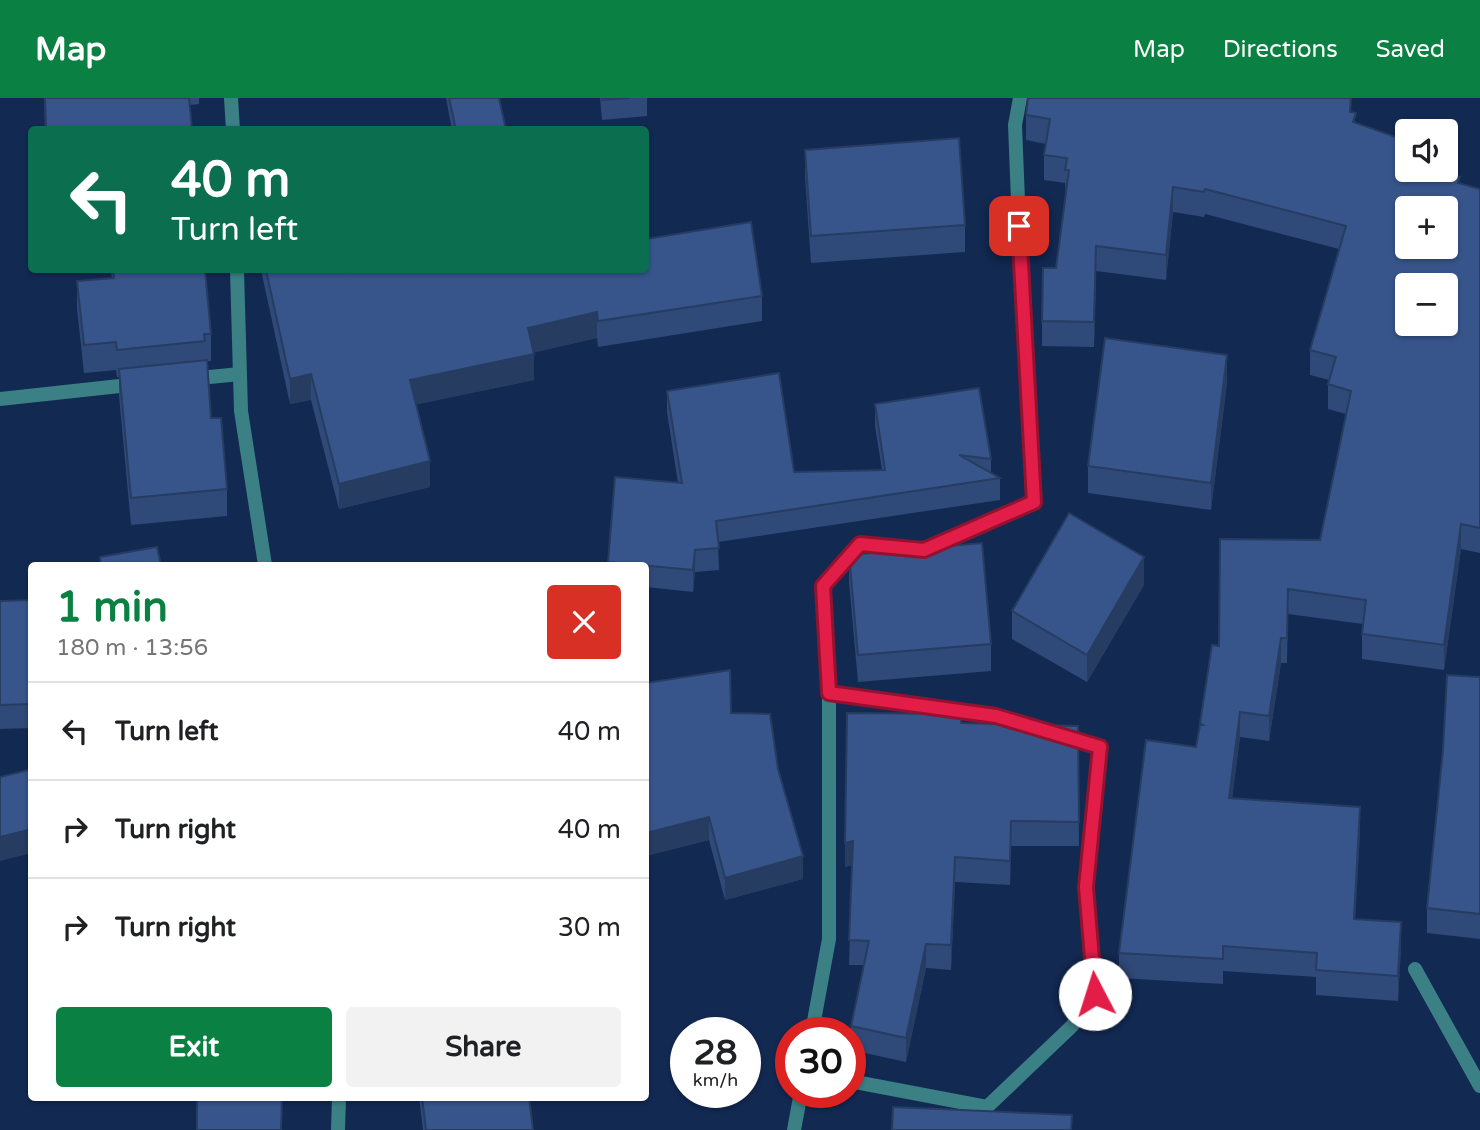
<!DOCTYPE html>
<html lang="en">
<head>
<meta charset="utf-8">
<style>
  :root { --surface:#fff; --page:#f2f2f2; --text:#202124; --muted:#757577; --line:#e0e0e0; --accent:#0b8043 }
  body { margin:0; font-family:"Varela Round",sans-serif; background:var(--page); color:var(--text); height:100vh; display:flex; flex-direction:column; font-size:26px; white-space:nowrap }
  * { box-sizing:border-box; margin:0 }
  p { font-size:23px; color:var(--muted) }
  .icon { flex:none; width:38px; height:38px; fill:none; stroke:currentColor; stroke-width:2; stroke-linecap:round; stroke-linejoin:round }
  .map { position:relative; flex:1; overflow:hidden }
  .panel { position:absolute; left:28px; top:464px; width:621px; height:539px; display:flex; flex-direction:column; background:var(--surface); border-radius:7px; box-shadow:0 2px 5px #0004 }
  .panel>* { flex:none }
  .guide { position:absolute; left:28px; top:28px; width:621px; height:147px; border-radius:7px; box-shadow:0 2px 5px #0004; background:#0b6e4f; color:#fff; overflow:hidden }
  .controls { position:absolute; left:1395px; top:21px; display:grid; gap:14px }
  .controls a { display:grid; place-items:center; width:63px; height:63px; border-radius:7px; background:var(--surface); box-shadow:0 2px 5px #0004; font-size:35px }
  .speed { position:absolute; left:670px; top:919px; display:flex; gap:14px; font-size:35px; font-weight:700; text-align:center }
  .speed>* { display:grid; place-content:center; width:91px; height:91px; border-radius:50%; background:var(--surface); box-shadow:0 2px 5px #0004; line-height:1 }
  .speed small { font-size:18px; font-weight:400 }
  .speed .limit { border:10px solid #d22; background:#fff; color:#111 }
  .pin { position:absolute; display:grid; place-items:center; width:60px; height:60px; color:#fff; margin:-30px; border-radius:14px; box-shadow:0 4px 10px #0006 }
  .me { position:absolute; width:77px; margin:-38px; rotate:355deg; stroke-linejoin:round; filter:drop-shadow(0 0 5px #0008) }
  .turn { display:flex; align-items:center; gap:24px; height:147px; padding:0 28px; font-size:32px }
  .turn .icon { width:91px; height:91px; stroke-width:2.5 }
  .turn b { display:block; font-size:49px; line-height:60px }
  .round { display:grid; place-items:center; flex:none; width:74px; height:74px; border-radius:7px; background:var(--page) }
  .headline { display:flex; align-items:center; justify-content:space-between; height:119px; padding:0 28px }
  h1 { font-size:42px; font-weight:700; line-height:52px; color:var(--accent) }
  .primary-button { display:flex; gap:14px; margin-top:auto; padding:14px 28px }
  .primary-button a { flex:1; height:80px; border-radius:7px; background:var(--accent); color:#fff; font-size:28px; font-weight:700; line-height:80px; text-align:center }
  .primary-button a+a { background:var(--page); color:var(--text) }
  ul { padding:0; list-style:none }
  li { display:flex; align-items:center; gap:21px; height:98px; padding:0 28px; border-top:2px solid var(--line) }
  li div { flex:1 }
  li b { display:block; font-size:26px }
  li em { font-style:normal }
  header { display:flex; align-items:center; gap:42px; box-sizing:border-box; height:98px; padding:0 35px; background:var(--accent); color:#fff }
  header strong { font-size:33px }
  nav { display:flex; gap:38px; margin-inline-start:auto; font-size:24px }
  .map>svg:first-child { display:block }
</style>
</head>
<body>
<header>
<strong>Map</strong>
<nav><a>Map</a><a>Directions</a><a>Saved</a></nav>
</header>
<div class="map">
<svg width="1480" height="1032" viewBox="0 0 1480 1032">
  <rect width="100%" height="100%" fill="#122952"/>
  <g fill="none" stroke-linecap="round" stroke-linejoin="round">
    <g stroke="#3b8085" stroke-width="14">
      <polyline points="231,0 233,32"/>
      <polyline points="237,172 241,313 265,467"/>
      <polyline points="189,281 240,276"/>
      <polyline points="0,301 138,286"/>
      <polyline points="829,595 996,618 1041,632"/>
      <polyline points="1415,871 1480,988"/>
      <polyline points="812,934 829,841 829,595 823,488 860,446 924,452 1034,404 1022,204 1015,27 1020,0"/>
      <polyline points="850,983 987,1009 1072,928 1095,896 1086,789 1100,649 1061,637"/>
      <polyline points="338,1032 339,999"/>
      <polyline points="794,1032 801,994"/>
    </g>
  </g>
  <g fill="#2f4978">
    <polygon points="44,0 199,0 199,6 190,7 192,32 45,32"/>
    <polygon points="446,0 499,0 506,32 452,32"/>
    <polygon points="600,0 647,0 647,18 602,22"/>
    <polygon points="1351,14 1356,25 1407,72 1480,91 1480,455 1461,451 1444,572 1362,561 1362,536 1363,526 1288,516 1287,565 1281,565 1269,643 1240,639 1232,701 1360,734 1355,821 1401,849 1398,903 1316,897 1316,879 1223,873 1223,886 1119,880 1119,855 1196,649 1212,547 1219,548 1320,442 1346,316 1328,311 1328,286 1329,282 1310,277 1310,252 1339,151 1205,116 1204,119 1173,114 1166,182 1096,173 1094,249 1042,248 1042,223 1056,170 1066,97 1065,85 1044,82 1044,57 1046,46 1026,42 1026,17"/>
    <polygon points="805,52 965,127 965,154 811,165 805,79"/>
    <polygon points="111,172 205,172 211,236 211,263 207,263 211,320 227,391 227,418 131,427 119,298 119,279 117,279 116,272 84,275 77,211 77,183 112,181"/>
    <polygon points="261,172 349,172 349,174 516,173 762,198 762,223 598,249 597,240 534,254 534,282 416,306 430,389 339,411 311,302 290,306"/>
    <polygon points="1227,285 1211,412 1088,395 1088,368"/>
    <polygon points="667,293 794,374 882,372 875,328 875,306 991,361 991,375 1000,380 1000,402 718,444 719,472 695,474 693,494 646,489 646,467 608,467 615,379 678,385 667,314"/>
    <polygon points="849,457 991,546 991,573 858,584 849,484"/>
    <polygon points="1144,487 1087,584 1012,541 1012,513"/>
    <polygon points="32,502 32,630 0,631 0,503"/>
    <polygon points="1480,579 1480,841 1427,835 1427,810"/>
    <polygon points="646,585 731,615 778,671 803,781 725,802 709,742 646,758"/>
    <polygon points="961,625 1078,628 1079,748 1011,748 1010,787 955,784 951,872 926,870 906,964 851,952 851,928 864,867 849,867 852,767 845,769"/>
    <polygon points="419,999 529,999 533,1032 423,1032"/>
  </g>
  <g fill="#263c61">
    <polygon points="1173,89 1173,114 1166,182 1166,157"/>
    <polygon points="1096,148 1096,173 1094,249 1094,224"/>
    <polygon points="597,214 597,240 528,256 528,230"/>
    <polygon points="534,256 534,282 410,308 410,282"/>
    <polygon points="1227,257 1227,285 1211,412 1211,385"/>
    <polygon points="311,276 311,302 290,306 290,281"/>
    <polygon points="430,363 430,389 339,411 339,386"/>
    <polygon points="1461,426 1461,451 1444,572 1444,547"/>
    <polygon points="695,452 695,474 693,494 693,472"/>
    <polygon points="1144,459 1144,487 1087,584 1087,557"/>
    <polygon points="1281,540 1281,565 1269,643 1269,618"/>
    <polygon points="1240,614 1240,639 1229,725 1229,700"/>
    <polygon points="1360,709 1360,734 1354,846 1354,821"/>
    <polygon points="709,719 709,742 646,758 646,735"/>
    <polygon points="1011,723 1011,748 1010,787 1010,763"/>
    <polygon points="32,731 32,755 0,763 0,739"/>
    <polygon points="853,743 853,767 845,769 845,745"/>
    <polygon points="803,758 803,781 725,802 725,780"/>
    <polygon points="955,759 955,784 951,872 951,847"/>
    <polygon points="1401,824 1401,849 1398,903 1398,878"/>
    <polygon points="926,846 926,870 906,964 906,940"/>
  </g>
  <g fill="#37558b" stroke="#263c61" stroke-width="2" fill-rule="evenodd">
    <polygon points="45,0 189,0 192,32 46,32"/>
    <polygon points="449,0 499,0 506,32 456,32"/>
    <polygon points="602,0 630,0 602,2"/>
    <path d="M1028,0h323l-1,14 6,1 -3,9 54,19v29h32l21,7 -2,6 22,6v339l-19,-4 -17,121 -82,-11 4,-34 -78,-11 -1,49h-6l-12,78 -29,-4 -11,86 131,9 -6,112 47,3 -3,54 -82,-6 1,-17 -94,-7v13l-104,-6 27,-213 50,7 4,-22h3l-3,-2 12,-78 7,1 1,-107 100,1 31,-149 -23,-7 8,-27 -26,-7 36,-124 -141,-37 -1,3 -31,-5 -7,68 -70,-9 -2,76 -52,-1 1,-53h13l13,-98h-4l2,-12 -23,-3 6,-36 -24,-4zM1407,110h39v39h-39zM1407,187h39v39h-39z"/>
    <polygon points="959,40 965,127 811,138 805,52"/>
    <polygon points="751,124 762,198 598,223 597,214 528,230 534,256 410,282 430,363 339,386 311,276 290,281 266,172 349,172 349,174 363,172 516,172 516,173 523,172 646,172 646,141"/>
    <polygon points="113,172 205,172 211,236 204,236 205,243 117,252 116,244 84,247 77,183 114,180"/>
    <polygon points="1105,240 1227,257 1211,385 1088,368"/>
    <polygon points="207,262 211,320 221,320 227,391 131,400 119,271"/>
    <polygon points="779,275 794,374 885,372 875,306 979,290 991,361 959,357 1000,380 716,423 719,450 695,452 693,472 608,464 615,379 682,385 667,293"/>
    <polygon points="1069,415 1144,459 1087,557 1012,513"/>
    <polygon points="982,445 991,546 858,557 849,457"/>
    <polygon points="157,449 161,467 101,467 100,459"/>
    <polygon points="32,502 32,606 0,607 0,503"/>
    <polygon points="730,572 731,615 770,616 778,671 803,758 725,780 709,719 646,735 646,585"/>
    <polygon points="1447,577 1480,579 1480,816 1427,810 1443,652"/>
    <polygon points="847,615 961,616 961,625 1078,628 1079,724 1011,723 1010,763 955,759 951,847 926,846 906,940 851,928 869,843 849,842 853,743 845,745"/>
    <polygon points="32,671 32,731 0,739 0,679"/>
    <polygon points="197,999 282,999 281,1032 197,1032"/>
    <polygon points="422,999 529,999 533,1032 426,1032"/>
    <polygon points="893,1009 1072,1017 1071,1032 892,1032"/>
  </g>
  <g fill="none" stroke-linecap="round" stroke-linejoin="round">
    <g stroke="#92132f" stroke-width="18">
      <polyline id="route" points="1019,128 1034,404 924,452 860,446 823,488 829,595 996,618 1100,649 1086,789 1095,896"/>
    </g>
    <use href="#route" stroke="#e11d48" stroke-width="12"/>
  </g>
</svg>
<div class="controls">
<a><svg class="icon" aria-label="sound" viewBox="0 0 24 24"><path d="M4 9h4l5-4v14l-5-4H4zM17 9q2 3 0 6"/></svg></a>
<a>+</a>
<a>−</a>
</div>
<div class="speed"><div>28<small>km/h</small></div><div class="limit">30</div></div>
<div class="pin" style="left:1019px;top:128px;background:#d93025"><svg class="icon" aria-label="arrive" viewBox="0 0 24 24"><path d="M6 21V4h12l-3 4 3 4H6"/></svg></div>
<svg class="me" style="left:1095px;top:896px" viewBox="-20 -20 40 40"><circle r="19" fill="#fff"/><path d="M0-13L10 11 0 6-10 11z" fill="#e11d48"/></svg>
<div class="guide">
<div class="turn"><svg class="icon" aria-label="left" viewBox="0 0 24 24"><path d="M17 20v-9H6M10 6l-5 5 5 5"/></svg><div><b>40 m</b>Turn left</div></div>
</div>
<section class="panel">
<div class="headline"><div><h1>1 min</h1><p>180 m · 13:56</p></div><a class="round" style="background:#d93025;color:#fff"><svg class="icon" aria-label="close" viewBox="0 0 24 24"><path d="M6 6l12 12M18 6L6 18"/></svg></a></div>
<ul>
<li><svg class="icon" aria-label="left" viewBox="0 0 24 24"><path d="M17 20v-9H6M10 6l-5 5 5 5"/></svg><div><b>Turn left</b></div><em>40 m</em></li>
<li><svg class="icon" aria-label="right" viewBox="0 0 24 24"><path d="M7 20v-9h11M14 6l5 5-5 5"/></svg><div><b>Turn right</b></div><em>40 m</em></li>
<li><svg class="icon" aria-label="right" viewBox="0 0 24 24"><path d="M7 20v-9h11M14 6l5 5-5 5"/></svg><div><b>Turn right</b></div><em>30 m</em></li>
</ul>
<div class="primary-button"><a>Exit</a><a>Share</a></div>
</section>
</div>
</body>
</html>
